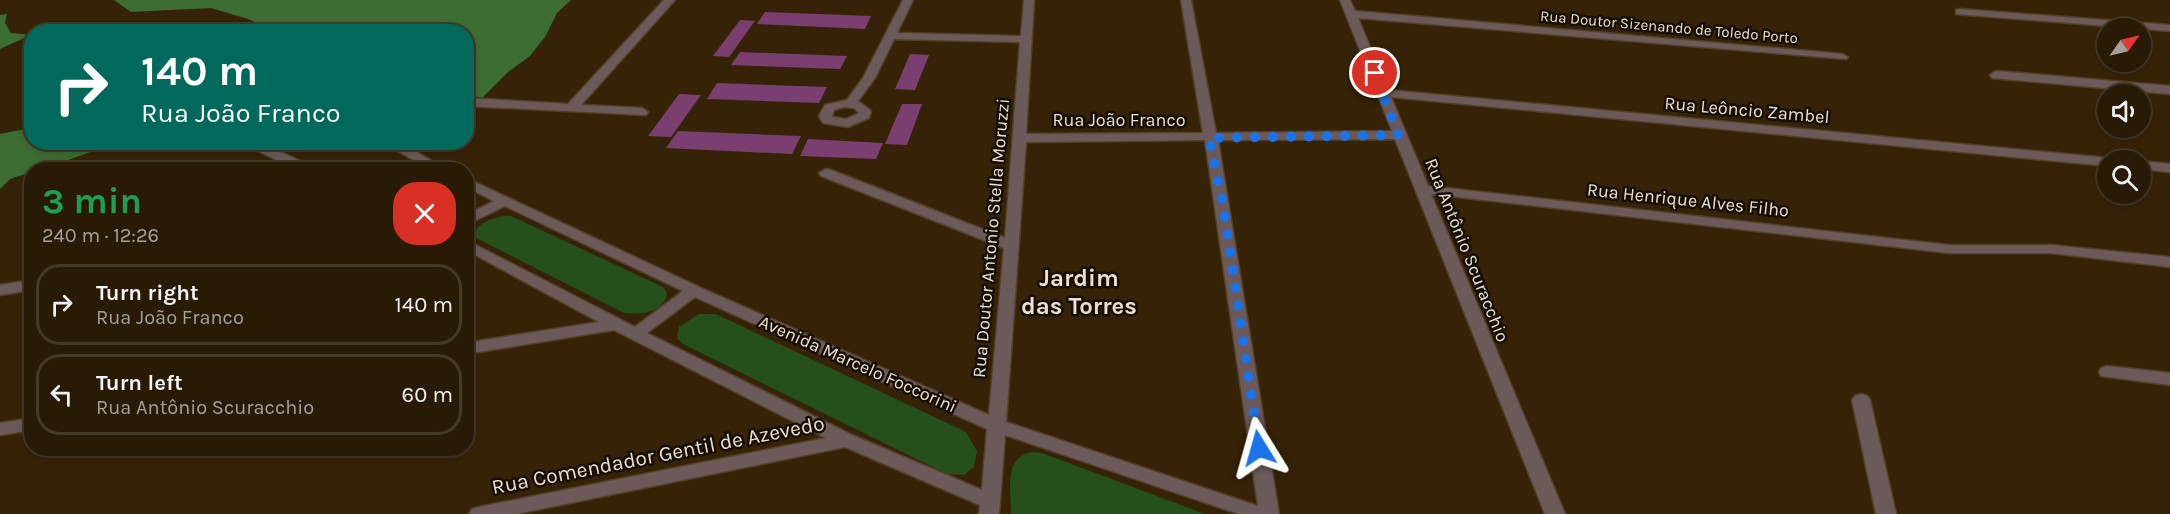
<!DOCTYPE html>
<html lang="en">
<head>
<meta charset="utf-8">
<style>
  :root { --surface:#281a05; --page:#30230f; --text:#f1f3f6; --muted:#a5a19a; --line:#443827 }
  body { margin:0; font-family:Karla,sans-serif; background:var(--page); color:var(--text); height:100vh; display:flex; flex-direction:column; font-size:22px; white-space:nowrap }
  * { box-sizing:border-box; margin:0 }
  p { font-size:20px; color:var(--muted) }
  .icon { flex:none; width:33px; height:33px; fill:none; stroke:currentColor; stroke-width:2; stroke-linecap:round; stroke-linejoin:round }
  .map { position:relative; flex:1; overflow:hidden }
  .sheet { position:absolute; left:24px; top:162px; width:450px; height:294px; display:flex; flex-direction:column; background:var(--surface); border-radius:24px; box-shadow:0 3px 9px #0003,0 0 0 2px var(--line) }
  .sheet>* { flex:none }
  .top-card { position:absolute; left:24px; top:24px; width:450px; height:126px; border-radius:24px; box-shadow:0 3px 9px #0003,0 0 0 2px var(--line); background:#00695c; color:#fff; overflow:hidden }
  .needle { width:39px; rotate:56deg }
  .tools { position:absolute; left:2097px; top:18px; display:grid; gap:12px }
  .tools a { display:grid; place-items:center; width:54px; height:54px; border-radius:50%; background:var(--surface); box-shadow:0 3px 9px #0003,0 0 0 2px var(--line); font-size:30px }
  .pin { position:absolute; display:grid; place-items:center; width:51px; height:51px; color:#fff; margin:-26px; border:3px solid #fff; border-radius:50%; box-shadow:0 2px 6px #0007 }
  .me { position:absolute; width:66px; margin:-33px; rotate:352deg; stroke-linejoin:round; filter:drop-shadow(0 0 4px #0008) }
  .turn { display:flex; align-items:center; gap:21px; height:126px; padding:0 18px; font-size:27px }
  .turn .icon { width:78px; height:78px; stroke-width:2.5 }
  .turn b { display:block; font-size:42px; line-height:51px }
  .round { display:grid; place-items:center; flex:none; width:63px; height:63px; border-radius:24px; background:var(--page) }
  .summary { display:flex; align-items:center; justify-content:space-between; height:102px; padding:0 18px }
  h1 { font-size:36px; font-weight:700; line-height:45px; color:#1e9e55 }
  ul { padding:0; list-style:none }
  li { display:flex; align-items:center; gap:18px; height:81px; margin:0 12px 9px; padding:0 6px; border:3px solid var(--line); border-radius:24px }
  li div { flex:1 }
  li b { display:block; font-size:22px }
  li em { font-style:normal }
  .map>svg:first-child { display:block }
</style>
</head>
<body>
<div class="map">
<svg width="2170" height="514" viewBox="0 0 2170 514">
  <rect width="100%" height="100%" fill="#362207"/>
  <g fill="#25501c">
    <path d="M504,216h7l152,71 4,6c-2,20 -27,22 -43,20l-150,-76c1,-14 17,-18 30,-21z"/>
    <polygon points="699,314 716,314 966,432 977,451 974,467 964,475 947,474 683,344 677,338 679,327"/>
    <path d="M1031,452l11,1 163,61h-194c0,-24 -8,-55 20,-62z"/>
  </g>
  <g fill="#3c6d32">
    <polygon points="114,0 571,0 557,13 545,37 530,56 508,72 482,98 467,94 466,32 275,31 248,19 211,8 131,12"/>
    <polygon points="7,14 5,23 11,33 31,35 0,49 0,15"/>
    <polygon points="31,128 32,142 115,143 63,162 32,170 31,172 10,179 0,189 0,134"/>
  </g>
  <g fill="#7a3f70">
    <polygon points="765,12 871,16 865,29 757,24"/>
    <polygon points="740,20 755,21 729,57 713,56"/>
    <polygon points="740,52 847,56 840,69 731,65"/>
    <polygon points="910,54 929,55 915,90 895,89"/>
    <polygon points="717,83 827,87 819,103 707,99"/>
    <polygon points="679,94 701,95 671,137 648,136"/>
    <polygon points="902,104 922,104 907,145 885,144"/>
    <polygon points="678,131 801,136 792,154 666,148"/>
    <polygon points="808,139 883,143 876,159 800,156"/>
  </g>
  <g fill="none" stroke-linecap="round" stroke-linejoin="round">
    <g stroke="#534027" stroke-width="3">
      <g id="minor">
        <polygon points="664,0 675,0 581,105 642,108 648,112 646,115 466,106 466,98 568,104"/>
        <path d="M903,0h10l-16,33 124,3 3,-36h10l-8,134 177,-1 -22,-133h10l25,133 176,-2 -52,-131h10l5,11 487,43 6,3 -2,2 -488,-41 30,72 720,68 6,2h-6v6l-717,-69 37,89 521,59h102l119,12v10l-119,-14h-102l-518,-59 134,320h-20l-150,-375 -177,1 61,374h-40l-234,-79 -6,79h-20l1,-9 -135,-58 -329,67h-47l3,-5 7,-2 347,-69 -212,-108 -148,24v-11l133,-21 -133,-72v-10l169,87 48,-36 -178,-85 -39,19v-10l28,-14 -28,-14v-9l233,109 290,128 15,-167 -183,-72 -2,-3 7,-4 5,1 174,68 15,-196 -126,-3 -19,39 -17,23 13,10 -2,7 -21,9 -25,-4 -4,-7 6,-11 22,-5 16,-22zM844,107l10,1 5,5 -13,6 -14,-2 2,-7zM1205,140l53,366 -252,-84 20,-280zM695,297l292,132 -5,61 -130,-55 -205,-102z"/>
        <polygon points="1960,9 2170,25 2170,31 1956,14 1956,10"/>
        <polygon points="1996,71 2170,86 2170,94 1992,78 1990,75"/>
        <polygon points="382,142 399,142 448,170 431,170"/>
        <polygon points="261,143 314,167 315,170 297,170 256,150 254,147 256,144"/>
        <polygon points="2140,161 2170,164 2170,172 2140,169"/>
        <polygon points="32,280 32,290 0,295 0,285"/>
        <polygon points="2107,366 2170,373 2170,385 2101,376 2099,372 2101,368"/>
        <polygon points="1861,394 1867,396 1870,400 1896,514 1876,514 1852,400 1855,396"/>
        <polygon points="32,418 32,430 0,435 0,423"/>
      </g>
    </g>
    <use href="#minor" fill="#6c5a5a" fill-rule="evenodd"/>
  </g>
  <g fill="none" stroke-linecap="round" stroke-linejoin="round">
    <polyline stroke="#1a73e8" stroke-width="10" stroke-dasharray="0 18" points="1259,448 1223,205 1209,138 1398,135 1375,73"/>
  </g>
  <g text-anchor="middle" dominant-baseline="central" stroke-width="5" stroke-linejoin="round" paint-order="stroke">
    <g font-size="15" fill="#ecdfd0" stroke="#160e04">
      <text transform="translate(1669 27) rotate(5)">Rua Doutor Sizenando de Toledo Porto</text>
    </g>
    <g font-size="18" fill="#ecdfd0" stroke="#160e04">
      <text transform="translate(1747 110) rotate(5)">Rua Leôncio Zambel</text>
      <text x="1119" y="120">Rua João Franco</text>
      <text transform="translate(1688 200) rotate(6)">Rua Henrique Alves Filho</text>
      <text transform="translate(991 238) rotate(-85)">Rua Doutor Antonio Stella Moruzzi</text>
      <text transform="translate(1467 250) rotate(68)">Rua Antônio Scuracchio</text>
      <text transform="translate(858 364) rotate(24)">Avenida Marcelo Foccorini</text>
    </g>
    <g font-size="21" fill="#ecdfd0" stroke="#160e04">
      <text transform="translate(658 455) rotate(-11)">Rua Comendador Gentil de Azevedo</text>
    </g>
    <g font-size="24" font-weight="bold" fill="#ecdfd0" stroke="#160e04">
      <text x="1079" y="278">Jardim<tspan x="1079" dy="28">das Torres</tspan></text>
    </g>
  </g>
</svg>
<div class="tools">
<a><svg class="needle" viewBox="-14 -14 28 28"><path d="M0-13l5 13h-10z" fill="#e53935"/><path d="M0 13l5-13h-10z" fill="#a5a19a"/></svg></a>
<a><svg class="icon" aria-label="sound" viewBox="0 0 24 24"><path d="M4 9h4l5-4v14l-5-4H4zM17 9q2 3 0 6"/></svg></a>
<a><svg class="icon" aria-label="search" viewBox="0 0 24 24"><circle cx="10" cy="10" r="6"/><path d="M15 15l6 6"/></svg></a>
</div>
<div class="pin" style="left:1375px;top:73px;background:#d93025"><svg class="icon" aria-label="arrive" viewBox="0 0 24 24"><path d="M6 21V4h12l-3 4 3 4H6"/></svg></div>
<svg class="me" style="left:1259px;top:448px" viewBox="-20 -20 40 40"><path d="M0-17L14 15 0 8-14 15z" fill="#1a73e8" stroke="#fff" stroke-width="4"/></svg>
<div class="top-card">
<div class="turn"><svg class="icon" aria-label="right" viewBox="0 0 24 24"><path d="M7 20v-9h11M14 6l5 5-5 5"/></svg><div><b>140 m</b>Rua João Franco</div></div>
</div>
<section class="sheet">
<div class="summary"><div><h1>3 min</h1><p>240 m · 12:26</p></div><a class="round" style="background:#d93025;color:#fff"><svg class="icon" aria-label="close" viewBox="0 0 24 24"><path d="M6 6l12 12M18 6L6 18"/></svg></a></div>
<ul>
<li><svg class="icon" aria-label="right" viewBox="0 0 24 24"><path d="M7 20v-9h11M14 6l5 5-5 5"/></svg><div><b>Turn right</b><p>Rua João Franco</p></div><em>140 m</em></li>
<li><svg class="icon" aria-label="left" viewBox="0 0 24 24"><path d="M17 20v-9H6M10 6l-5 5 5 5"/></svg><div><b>Turn left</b><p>Rua Antônio Scuracchio</p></div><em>60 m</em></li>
</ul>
</section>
</div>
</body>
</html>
